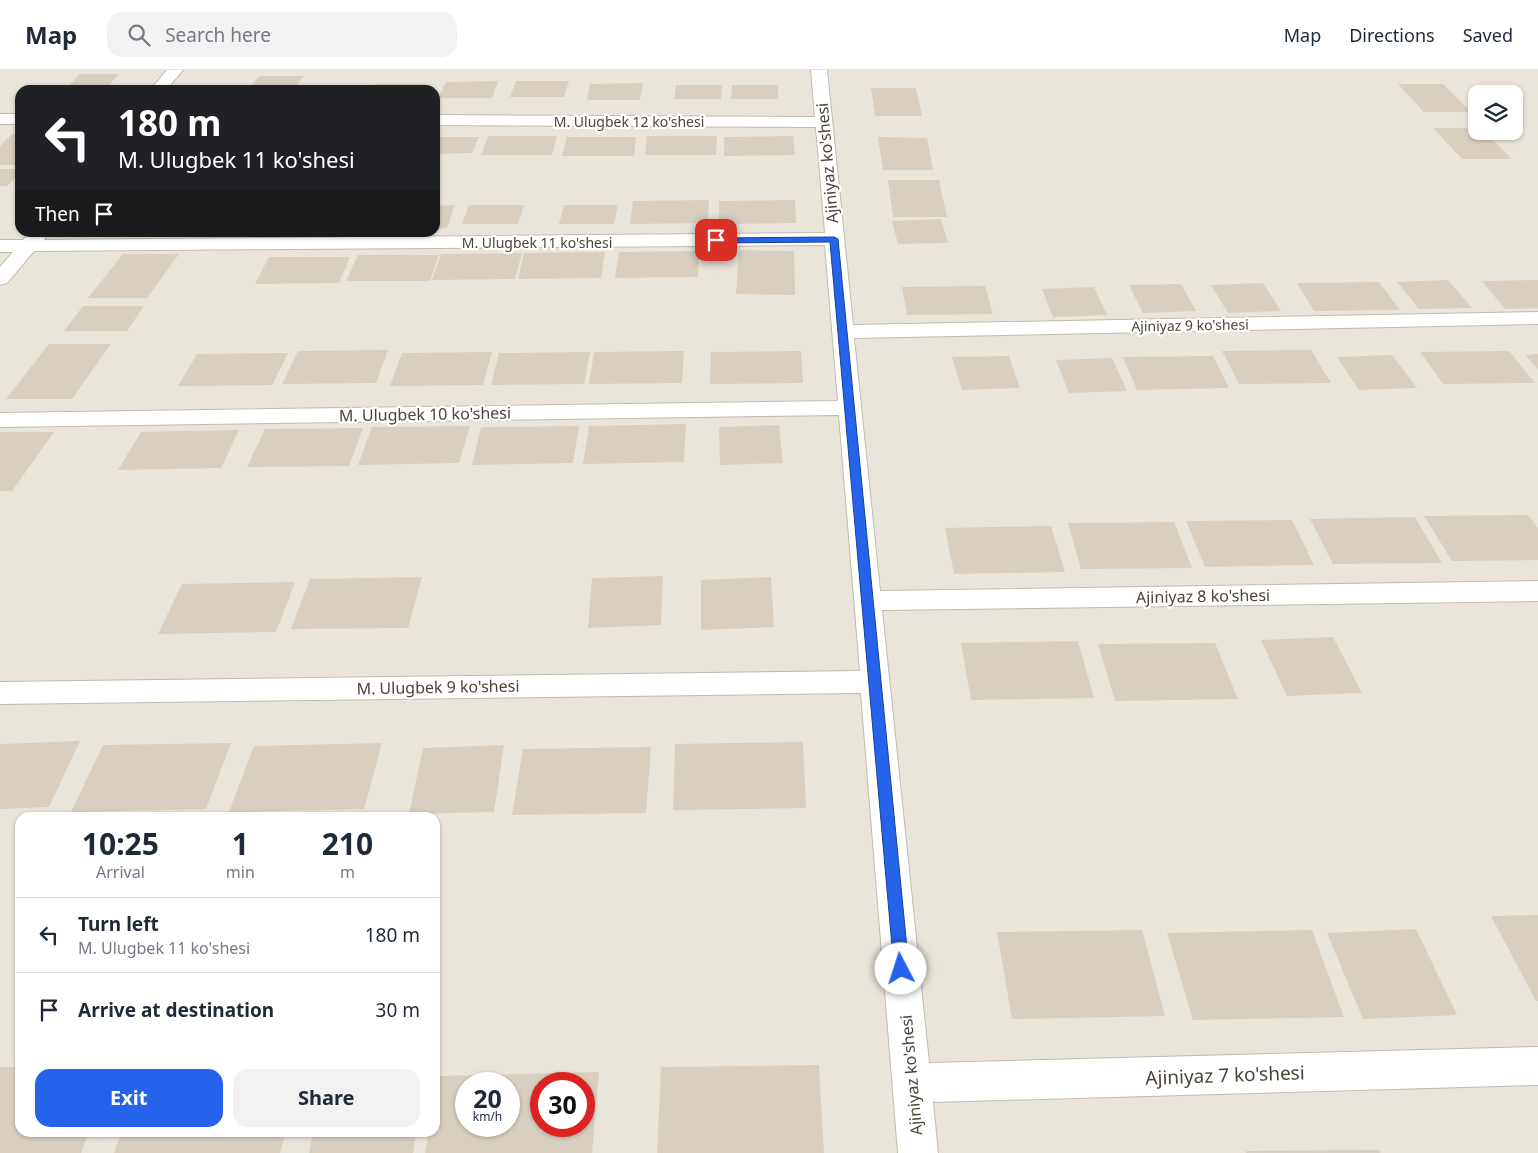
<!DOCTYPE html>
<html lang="en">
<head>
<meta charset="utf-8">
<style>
  :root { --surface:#fff; --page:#f2f2f3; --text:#1f2937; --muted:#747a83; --line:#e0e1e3; --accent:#2563eb }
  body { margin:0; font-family:"Noto Sans",sans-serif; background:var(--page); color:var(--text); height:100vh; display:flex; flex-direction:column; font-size:19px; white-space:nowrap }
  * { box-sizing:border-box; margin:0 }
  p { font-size:16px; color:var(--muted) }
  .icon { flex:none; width:28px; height:28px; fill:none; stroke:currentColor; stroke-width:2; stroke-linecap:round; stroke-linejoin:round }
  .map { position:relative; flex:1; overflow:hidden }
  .sheet { position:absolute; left:15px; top:742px; width:425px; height:325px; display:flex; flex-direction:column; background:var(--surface); border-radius:15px; box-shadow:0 1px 4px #0004 }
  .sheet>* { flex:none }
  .banner { position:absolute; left:15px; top:15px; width:425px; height:152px; border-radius:15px; box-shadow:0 1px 4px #0004; background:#202124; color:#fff; overflow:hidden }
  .tools { position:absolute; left:1468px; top:15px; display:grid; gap:10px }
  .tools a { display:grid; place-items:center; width:55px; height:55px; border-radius:10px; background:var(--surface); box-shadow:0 1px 4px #0004; font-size:25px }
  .speed { position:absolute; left:455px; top:1002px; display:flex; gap:10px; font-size:25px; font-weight:700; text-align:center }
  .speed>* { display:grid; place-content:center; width:65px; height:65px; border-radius:50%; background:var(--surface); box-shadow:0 1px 4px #0004; line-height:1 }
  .speed small { font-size:12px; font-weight:400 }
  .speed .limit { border:8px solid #d22; background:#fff; color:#111 }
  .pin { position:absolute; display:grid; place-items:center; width:42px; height:42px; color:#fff; margin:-21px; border-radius:10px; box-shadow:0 2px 8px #0006 }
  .me { position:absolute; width:55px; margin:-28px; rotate:355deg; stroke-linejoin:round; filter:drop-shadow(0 0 4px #0008) }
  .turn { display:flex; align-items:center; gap:18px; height:105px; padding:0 20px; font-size:22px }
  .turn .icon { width:65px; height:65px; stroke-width:2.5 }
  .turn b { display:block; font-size:35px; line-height:42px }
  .then { display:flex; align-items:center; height:48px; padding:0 20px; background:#0003; gap:10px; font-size:19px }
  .eta { display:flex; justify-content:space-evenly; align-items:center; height:85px; text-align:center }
  .eta b { font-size:30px; font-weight:700; line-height:35px }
  .cta { display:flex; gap:10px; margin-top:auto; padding:10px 20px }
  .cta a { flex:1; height:58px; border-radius:15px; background:var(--accent); color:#fff; font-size:20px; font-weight:700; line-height:58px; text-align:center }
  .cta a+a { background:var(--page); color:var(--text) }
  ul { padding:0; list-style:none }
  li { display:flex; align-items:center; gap:15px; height:75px; padding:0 20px; border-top:1px solid var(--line) }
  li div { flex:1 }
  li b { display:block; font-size:19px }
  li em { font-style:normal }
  header { display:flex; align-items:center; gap:30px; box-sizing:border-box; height:70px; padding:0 25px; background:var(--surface); border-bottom:1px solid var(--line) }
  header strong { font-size:24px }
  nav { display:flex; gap:28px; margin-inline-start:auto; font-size:18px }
  .search { width:350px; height:45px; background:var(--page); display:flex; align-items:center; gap:12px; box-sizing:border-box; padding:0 18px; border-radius:15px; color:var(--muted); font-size:19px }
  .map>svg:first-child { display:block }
</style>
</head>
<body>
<header>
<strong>Map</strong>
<div class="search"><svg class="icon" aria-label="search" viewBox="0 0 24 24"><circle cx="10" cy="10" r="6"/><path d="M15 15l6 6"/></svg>Search here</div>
<nav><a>Map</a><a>Directions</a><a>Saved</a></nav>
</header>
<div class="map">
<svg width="1538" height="1083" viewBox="0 0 1538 1083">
  <rect width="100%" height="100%" fill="#f6f3ec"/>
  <path fill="#eae5da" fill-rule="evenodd" d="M0,0h1538v1083h-1538zM20,20h415v142h-415zM1476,24h38v37h-38zM20,748h415v314h-415zM466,1014h43v42h-43zM541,1014h43v42h-43z"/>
  <g fill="#d8cfc1" fill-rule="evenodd">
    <polygon points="80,4 119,4 104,20 64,20"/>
    <polygon points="259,6 304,6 293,20 248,20"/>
    <polygon points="498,11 492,28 438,28 446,12"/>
    <polygon points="516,11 569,11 564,27 510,27"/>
    <polygon points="643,13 640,30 587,30 590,14"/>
    <polygon points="375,14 427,14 424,20 371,20"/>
    <polygon points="1398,14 1443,14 1471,42 1424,42"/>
    <polygon points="676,15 722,15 721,29 674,29"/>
    <polygon points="732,15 778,15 778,29 731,29"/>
    <polygon points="871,18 916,18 922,46 875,46"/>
    <polygon points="1433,58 1476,58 1476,61 1484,61 1512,89 1462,89"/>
    <polygon points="12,64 20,64 20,95 0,95 0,76"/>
    <polygon points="488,66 557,66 552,85 481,85"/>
    <polygon points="647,66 717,66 716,85 645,85"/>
    <polygon points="793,66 795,85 724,86 724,67"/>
    <polygon points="435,67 479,67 472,83 435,84"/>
    <polygon points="567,67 636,67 634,86 562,86"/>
    <polygon points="878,67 927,68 933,100 883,100"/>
    <polygon points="0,99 20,99 20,103 7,116 0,116"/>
    <polygon points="888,110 939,110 947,147 893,147"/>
    <polygon points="709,130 708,153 630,154 633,131"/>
    <polygon points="795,130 796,153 719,154 719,131"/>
    <polygon points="455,135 447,158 435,159 435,136"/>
    <polygon points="469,135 524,135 518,154 462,154"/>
    <polygon points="564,135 618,135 614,154 559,154"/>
    <polygon points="941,149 948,173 898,174 892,151"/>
    <polygon points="739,180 794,181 795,225 736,224"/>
    <polygon points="699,181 698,207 615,208 619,182"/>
    <polygon points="605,182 601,208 518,209 524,183"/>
    <polygon points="522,183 515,209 432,210 441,184"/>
    <polygon points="123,184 179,184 147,228 88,228"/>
    <polygon points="358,185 439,185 430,211 346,211"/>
    <polygon points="269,187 350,187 339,213 255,214"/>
    <polygon points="1448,210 1472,238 1419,239 1397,212"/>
    <polygon points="1538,210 1538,238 1505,239 1482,211"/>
    <polygon points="1379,212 1400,240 1314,241 1297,213"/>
    <polygon points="1263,213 1281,241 1228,243 1211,215"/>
    <polygon points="1181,214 1196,241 1143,243 1129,215"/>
    <polygon points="985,216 993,244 907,245 902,217"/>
    <polygon points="1094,217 1107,245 1053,247 1042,219"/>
    <polygon points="83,236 144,236 127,261 64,261"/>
    <polygon points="49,274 111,274 72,329 6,329"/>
    <polygon points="388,280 376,313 282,314 298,281"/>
    <polygon points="1311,280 1331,313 1239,314 1222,281"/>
    <polygon points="684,281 682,313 589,314 594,282"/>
    <polygon points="801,281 803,313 710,314 711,282"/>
    <polygon points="1509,281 1535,313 1443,314 1420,282"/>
    <polygon points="492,282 483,315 390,316 402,283"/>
    <polygon points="590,282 584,314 491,315 499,283"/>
    <polygon points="288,283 272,315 178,316 197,284"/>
    <polygon points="1538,284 1538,299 1525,285"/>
    <polygon points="1392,285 1417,318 1359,320 1337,287"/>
    <polygon points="1009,286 1020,318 962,320 952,287"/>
    <polygon points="1213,286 1229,318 1137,320 1123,287"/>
    <polygon points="1112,288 1127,321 1069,323 1056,290"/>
    <polygon points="686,354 684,392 583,394 589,356"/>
    <polygon points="779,355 783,393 720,395 719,357"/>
    <polygon points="470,356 459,393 358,395 372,357"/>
    <polygon points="579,356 573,393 472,395 481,357"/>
    <polygon points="363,358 349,396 247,397 265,359"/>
    <polygon points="239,360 221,398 118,400 141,362"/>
    <polygon points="0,362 54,362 12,421 0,421"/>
    <polygon points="1528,445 1538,458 1538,490 1452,491 1424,446"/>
    <polygon points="1415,447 1442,493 1333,494 1310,449"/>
    <polygon points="1292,450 1314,495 1205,497 1186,451"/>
    <polygon points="1174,452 1192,498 1081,499 1068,453"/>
    <polygon points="1051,456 1065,502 954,504 945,458"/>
    <polygon points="663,506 661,555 588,558 592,508"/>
    <polygon points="422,507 408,558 291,559 310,509"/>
    <polygon points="771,507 774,557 701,560 701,510"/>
    <polygon points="295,512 276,562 158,564 182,514"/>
    <polygon points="1333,567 1362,623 1287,626 1261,570"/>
    <polygon points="1078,571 1094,628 971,630 961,573"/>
    <polygon points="1215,573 1238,629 1115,631 1098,574"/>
    <polygon points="80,671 49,737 0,739 0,674"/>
    <polygon points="803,672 806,738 673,740 675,674"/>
    <polygon points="231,673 206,739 71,742 103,675"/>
    <polygon points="382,673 364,739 229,742 254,676"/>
    <polygon points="504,675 494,742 409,744 423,678"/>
    <polygon points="651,677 646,743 512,745 523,679"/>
    <polygon points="1538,845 1538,931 1536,931 1491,846"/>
    <polygon points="1416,859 1457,945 1363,949 1327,863"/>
    <polygon points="1142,860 1165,946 1012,949 997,862"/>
    <polygon points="1312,860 1344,947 1193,950 1167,863"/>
    <polygon points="819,995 824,1083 657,1083 661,997"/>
    <polygon points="0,997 20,997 20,1062 89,1062 81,1083 0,1083"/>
    <path d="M599,1002l-7,81h-167l4,-21h6v-34l4,-22zM466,1014h43v42h-43zM541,1014h43v42h-43z"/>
    <polygon points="121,1062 286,1062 280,1083 114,1083"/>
    <polygon points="313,1062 416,1062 413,1083 309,1083"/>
    <polygon points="1379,1080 1380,1083 1246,1083 1246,1081"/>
  </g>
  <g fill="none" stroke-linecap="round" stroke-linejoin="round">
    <g stroke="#c2bbae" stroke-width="2">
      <g id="street">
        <polygon points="167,0 183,0 166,20 150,20"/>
        <polygon points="811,0 827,0 853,255 1538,242 1538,254 854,268 880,521 1538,511 1538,531 882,540 929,993 1538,977 1538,1015 933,1032 938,1083 898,1083 861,623 0,634 0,612 860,601 839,345 0,357 0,343 838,331 825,175 34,181 7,213 0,215 0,197 13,182 0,182 0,170 23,170 30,162 44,162 46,166 44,170 825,163 816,57 435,55 435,45 815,47"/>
        <rect x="0" y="44" width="20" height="10"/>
      </g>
    </g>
    <use href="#street" fill="#fff" fill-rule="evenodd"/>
  </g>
  <polygon fill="#2563eb" stroke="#184099" points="834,167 838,169 909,899 906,904 901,906 896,904 894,899 830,172 716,173 712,170 716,168"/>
  <g text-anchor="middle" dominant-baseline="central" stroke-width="4.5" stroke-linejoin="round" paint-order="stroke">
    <g font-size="14" fill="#4b4439" stroke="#fff">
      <text x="629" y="51">M. Ulugbek 12 ko'shesi</text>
      <text x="537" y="172">M. Ulugbek 11 ko'shesi</text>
      <text transform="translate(1190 255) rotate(-1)">Ajiniyaz 9 ko'shesi</text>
    </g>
    <g font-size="16" fill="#4b4439" stroke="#fff">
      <text transform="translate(827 93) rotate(-95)">Ajiniyaz ko'shesi</text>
      <text transform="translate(425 344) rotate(-1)">M. Ulugbek 10 ko'shesi</text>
      <text transform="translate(1203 526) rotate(-1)">Ajiniyaz 8 ko'shesi</text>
      <text transform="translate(438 617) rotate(-1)">M. Ulugbek 9 ko'shesi</text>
      <text transform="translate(911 1005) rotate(-95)">Ajiniyaz ko'shesi</text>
    </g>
    <g font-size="19" fill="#4b4439" stroke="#fff">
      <text transform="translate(1225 1005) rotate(-2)">Ajiniyaz 7 ko'shesi</text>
    </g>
  </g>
</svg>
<div class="tools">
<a><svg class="icon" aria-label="layers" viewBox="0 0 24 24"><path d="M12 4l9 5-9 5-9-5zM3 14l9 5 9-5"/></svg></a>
</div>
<div class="speed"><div>20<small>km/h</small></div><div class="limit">30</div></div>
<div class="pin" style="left:716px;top:170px;background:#d93025"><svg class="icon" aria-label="arrive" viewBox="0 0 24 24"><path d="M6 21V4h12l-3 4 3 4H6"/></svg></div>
<svg class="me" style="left:901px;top:899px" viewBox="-20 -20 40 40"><circle r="19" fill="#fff"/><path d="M0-13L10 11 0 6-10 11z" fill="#2563eb"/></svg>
<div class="banner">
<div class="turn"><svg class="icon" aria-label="left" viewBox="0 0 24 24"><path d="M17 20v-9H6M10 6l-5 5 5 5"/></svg><div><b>180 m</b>M. Ulugbek 11 ko'shesi</div></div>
<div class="then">Then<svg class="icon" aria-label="arrive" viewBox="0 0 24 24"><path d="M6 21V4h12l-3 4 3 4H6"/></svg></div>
</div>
<section class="sheet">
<div class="eta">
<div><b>10:25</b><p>Arrival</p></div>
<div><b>1</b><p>min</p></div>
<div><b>210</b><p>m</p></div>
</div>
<ul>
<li><svg class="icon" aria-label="left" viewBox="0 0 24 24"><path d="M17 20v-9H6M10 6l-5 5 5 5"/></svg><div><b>Turn left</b><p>M. Ulugbek 11 ko'shesi</p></div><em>180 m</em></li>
<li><svg class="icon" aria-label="arrive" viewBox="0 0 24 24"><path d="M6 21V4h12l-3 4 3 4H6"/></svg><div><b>Arrive at destination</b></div><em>30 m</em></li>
</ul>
<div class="cta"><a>Exit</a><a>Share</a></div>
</section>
</div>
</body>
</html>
